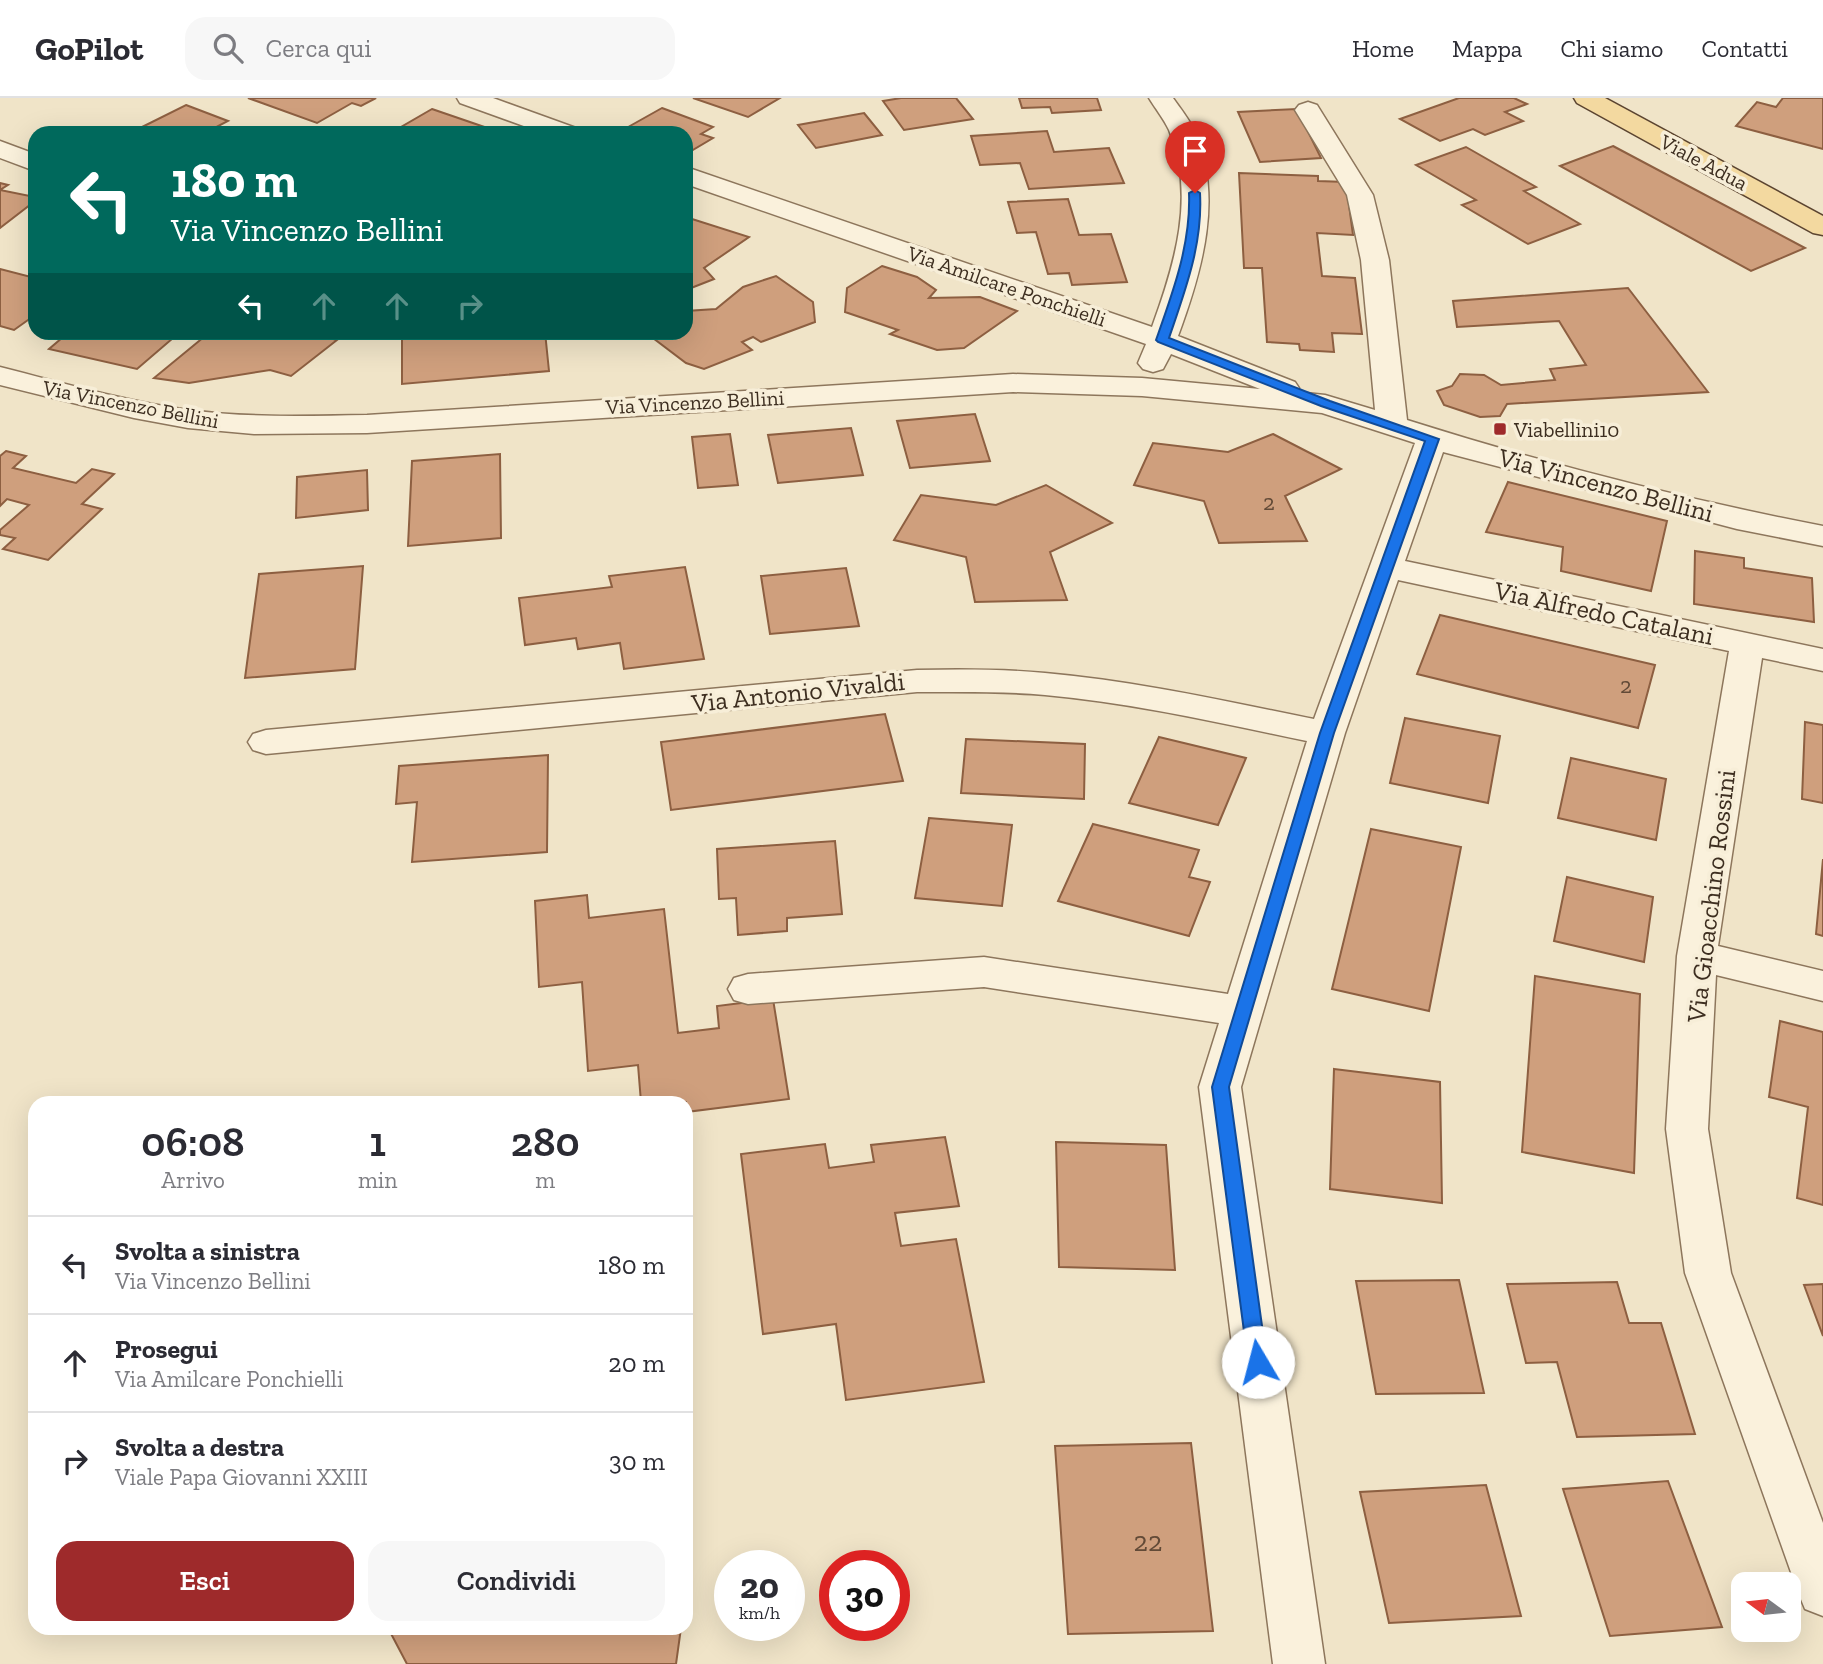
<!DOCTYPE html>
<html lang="it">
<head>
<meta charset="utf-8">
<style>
  :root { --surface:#fff; --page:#f7f7f7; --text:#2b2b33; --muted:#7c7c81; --line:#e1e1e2; --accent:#9e2a2b }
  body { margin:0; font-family:"Zilla Slab",serif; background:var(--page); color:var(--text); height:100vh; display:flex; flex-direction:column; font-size:26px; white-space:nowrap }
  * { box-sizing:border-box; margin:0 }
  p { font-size:23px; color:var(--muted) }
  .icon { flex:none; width:38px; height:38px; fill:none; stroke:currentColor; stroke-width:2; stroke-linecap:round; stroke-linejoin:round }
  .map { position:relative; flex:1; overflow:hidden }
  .side { position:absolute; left:28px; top:998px; width:665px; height:539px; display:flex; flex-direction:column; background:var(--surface); border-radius:21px; box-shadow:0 7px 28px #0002 }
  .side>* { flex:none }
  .guide { position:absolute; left:28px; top:28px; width:665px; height:214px; border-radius:21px; box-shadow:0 7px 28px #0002; background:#00695c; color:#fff; overflow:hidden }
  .needle { width:46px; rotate:285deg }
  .fabs { position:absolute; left:1731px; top:1474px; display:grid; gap:14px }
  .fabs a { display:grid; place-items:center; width:70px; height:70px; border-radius:14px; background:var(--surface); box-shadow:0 7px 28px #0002; font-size:35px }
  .speed { position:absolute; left:714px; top:1452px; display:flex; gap:14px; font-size:35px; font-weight:700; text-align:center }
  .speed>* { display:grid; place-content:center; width:91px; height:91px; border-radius:50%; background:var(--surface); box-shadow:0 7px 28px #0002; line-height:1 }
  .speed small { font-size:18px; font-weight:400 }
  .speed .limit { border:10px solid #d22; background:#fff; color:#111 }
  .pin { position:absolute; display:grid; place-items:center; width:60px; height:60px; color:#fff; margin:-72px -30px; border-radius:50% 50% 50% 0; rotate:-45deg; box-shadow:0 0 7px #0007 }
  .pin .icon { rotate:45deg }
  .me { position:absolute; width:77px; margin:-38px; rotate:352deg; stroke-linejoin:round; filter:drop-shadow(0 0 5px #0008) }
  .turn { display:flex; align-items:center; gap:24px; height:147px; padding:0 28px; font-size:32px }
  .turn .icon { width:91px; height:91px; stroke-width:2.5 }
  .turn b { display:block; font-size:49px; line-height:60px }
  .lanes { display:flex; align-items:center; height:66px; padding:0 28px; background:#0003; justify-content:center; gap:35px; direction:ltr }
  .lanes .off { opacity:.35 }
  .eta { display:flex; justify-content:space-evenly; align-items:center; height:119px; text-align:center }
  .eta b { font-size:42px; font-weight:600; line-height:49px }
  .button { display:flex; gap:14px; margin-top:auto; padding:14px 28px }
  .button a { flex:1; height:80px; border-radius:21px; background:var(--accent); color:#fff; font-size:28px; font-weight:600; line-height:80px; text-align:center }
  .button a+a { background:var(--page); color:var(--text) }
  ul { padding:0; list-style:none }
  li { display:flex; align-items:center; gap:21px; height:98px; padding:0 28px; border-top:2px solid var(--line) }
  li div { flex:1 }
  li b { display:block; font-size:26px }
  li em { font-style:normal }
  header { display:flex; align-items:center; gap:42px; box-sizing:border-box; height:98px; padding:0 35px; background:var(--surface); border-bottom:2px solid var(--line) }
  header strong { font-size:33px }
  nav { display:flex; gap:38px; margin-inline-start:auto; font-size:24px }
  .search { width:490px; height:63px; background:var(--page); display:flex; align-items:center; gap:18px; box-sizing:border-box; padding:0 24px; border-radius:21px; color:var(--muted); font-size:26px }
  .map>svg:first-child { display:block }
</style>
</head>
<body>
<header>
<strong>GoPilot</strong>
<div class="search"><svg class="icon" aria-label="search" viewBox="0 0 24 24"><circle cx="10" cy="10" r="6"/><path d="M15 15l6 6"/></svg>Cerca qui</div>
<nav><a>Home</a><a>Mappa</a><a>Chi siamo</a><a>Contatti</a></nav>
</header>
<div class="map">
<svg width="1823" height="1566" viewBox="0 0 1823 1566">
  <rect width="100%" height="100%" fill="#f0e4c8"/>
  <g fill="#cf9f7d" stroke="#8d5f41" stroke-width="2">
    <polygon points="248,0 376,0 361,8 352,5 317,25"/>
    <polygon points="693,0 780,0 748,19"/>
    <polygon points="901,0 956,0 973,21 904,32 883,3"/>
    <polygon points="1019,0 1097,0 1101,12 1052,15 1050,9 1022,10"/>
    <polygon points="1459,0 1514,0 1527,6 1505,14 1523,23 1485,37 1473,31 1440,43 1400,21"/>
    <polygon points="1783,0 1823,0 1823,51 1736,28 1757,4 1776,9"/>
    <polygon points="186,7 228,23 205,35 130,35"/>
    <polygon points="662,10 713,29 701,36 713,40 686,56 686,35 621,33"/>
    <polygon points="432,11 502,35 419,35 401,29"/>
    <polygon points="1297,11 1321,60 1260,64 1238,14"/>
    <polygon points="864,15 882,37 816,50 798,27"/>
    <polygon points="1047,33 1054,54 1109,50 1124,85 1029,91 1020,65 980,67 971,38"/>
    <polygon points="1613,48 1805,150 1751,173 1560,68"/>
    <polygon points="1466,49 1536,89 1524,93 1580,126 1528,146 1462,107 1476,102 1416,67"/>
    <polygon points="1239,75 1318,78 1318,83 1346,84 1353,137 1317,135 1322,178 1355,180 1362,236 1332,235 1334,254 1300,252 1299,246 1267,244 1262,170 1244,170"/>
    <polygon points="0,85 8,87 0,92 35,99 35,103 0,130"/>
    <polygon points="1068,101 1079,137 1111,136 1127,184 1072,187 1069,175 1048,176 1036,134 1017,135 1008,104"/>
    <polygon points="692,121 749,139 704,170 714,181 686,192 686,125"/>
    <polygon points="882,168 917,179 936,192 929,200 980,199 1017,213 964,250 937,252 890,236 898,232 845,214 847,190"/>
    <polygon points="0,171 35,180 35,217 14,232 0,228"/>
    <polygon points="776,178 813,204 815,224 761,244 753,239 742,244 752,252 704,271 686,265 645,234 686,234 686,213 716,211 743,189"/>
    <polygon points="1628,190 1708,294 1507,306 1500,318 1480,319 1444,307 1437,293 1452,288 1460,276 1484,277 1501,287 1555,282 1550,271 1586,267 1559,223 1457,229 1453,203"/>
    <polygon points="69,234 180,234 137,271 49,251"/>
    <polygon points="210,234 306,234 337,242 291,278 270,272 189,285 154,280"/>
    <polygon points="449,234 545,234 549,273 402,286 402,239"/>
    <polygon points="975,316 990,363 910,370 897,323"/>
    <polygon points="851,330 863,377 778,385 768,337"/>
    <polygon points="730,336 738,387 698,390 692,339"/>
    <polygon points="1273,336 1341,371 1285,398 1307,443 1219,445 1204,403 1134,387 1153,345 1228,354"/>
    <polygon points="6,353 26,358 13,370 76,385 92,371 114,376 82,406 102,411 48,462 3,451 15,440 0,437 0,432 29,407 7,401 0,408 0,358"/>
    <polygon points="500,356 501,440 408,448 412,363"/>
    <polygon points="367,372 368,412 296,420 297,379"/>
    <polygon points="1508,384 1667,423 1651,493 1561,473 1563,449 1486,434"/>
    <polygon points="1046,387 1112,425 1050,454 1067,502 975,504 966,459 894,442 921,397 996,407"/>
    <polygon points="1695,453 1744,460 1744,470 1812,480 1814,524 1694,506"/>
    <polygon points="363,468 355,571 245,580 259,476"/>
    <polygon points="685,469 704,561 624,571 620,545 578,551 576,540 525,547 519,500 612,489 609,478"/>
    <polygon points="846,470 859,528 770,536 761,478"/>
    <polygon points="1440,517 1655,567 1638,630 1417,576"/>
    <polygon points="885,616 903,683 671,712 661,644"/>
    <polygon points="1405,620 1500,638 1488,705 1390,685"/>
    <polygon points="1805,624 1823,627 1823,705 1802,701"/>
    <polygon points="1159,639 1246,660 1218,727 1129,705"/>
    <polygon points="966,641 1085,646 1084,701 961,695"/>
    <polygon points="548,657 547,754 412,764 417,704 396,706 399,668"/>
    <polygon points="1571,660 1666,681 1656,742 1558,720"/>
    <polygon points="929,720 1012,727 1002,808 915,800"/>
    <polygon points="1093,726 1199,752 1189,779 1210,784 1189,838 1058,803"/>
    <polygon points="1371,731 1461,749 1429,913 1332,891"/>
    <polygon points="835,743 842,816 787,820 787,833 738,837 736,800 719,801 717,751"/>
    <polygon points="1823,761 1823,838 1816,836"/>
    <polygon points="1567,779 1653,799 1644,864 1554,843"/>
    <polygon points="587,797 589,820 664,811 678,935 719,930 717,908 773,901 789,1001 686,1014 686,1004 641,1004 638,967 588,973 582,884 539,889 535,803"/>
    <polygon points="1535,878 1640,896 1634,1075 1522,1054"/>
    <polygon points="1780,923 1823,934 1823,1107 1797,1100 1808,1009 1769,999"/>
    <polygon points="1334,971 1440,984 1442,1105 1330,1091"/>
    <polygon points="945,1039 959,1108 895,1115 901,1148 956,1141 984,1284 846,1302 836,1226 763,1236 741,1056 825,1046 829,1070 874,1064 871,1047"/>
    <polygon points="1056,1044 1166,1047 1175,1172 1059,1169"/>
    <polygon points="1459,1182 1484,1295 1376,1296 1356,1183"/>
    <polygon points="1617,1184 1629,1225 1661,1225 1695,1336 1577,1339 1557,1264 1526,1265 1507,1186"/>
    <polygon points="1823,1186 1823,1238 1804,1187"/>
    <polygon points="1191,1345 1213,1533 1068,1536 1055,1348"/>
    <polygon points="1668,1383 1722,1529 1610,1538 1563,1391"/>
    <polygon points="1486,1387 1521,1518 1389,1525 1360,1394"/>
    <polygon points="388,1530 681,1530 676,1566 407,1566"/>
  </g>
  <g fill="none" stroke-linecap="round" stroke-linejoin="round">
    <g stroke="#8d765c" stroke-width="3">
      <g id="minor">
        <polygon points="457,0 493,0 576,30 580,35 543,35 460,5"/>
        <path d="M1149,0h24c7,10 16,21 21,32 30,66 8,141 -16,206l117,46 4,6 -3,4 29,3 50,15 -14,-150 -14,-65 -52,-85 4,-5 9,-3 9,3 56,90 16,65 18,160c136,43 276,79 416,106v20l-86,-17 -294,-77 -38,109 418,88v22l-61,-13 -44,288 105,25v30l-107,-26 -8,154 23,144 92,250v93l-18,-7 -7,-17 -113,-319 -19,-144 11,-173 52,-305 -331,-71 -53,153 -104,354 84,577h-52l-74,-577 20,-64 -235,-36 -236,17 -14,-4 -6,-11 6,-11 14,-4 236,-17 244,37 79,-253c-87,-18 -174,-38 -262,-46 -43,-4 -85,-3 -128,-3l-651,62 -13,-4 -5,-8 5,-8 13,-4 651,-60c43,-1 86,-1 128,3 91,8 180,28 269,46l101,-276 -93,-30 -180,-17 -129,-4 -646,41 -113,1 -66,-6 -54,-10 -134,-33v-18c63,16 125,34 189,43 59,8 119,6 178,5l646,-41 129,4 118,11 -89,-35 -8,15 -10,3 -10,-3 -5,-6 8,-19 -460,-160v-17l466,160c23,-63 44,-132 17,-197 -5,-11 -14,-22 -20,-32z"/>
        <polygon points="0,43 35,56 35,73 0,60"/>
      </g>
    </g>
    <g stroke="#5b4430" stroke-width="3">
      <polygon id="major" points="1574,0 1605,0 1823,118 1823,137 1813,135 1577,5"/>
    </g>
    <use href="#minor" fill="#faf1dc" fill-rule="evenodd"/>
    <use href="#major" fill="#f3d9a0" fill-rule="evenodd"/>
  </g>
  <path fill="#1a73e8" stroke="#114b97" stroke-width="2" d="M1195,92l5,3c3,51 -15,98 -31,145l161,63 109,38 -105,294 -105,354 38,275 -3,5 -6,3 -7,-3 -3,-5 -36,-275 108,-354 105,-292 -104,-35 -163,-64 -2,-2c17,-48 35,-96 33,-147z"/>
  <rect fill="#9e2a2b" stroke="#f7eed8" stroke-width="2.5" x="1493" y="324" width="14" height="14" rx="3.5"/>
  <g text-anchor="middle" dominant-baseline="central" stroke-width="7" stroke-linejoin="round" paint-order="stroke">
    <g font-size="21" fill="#3d2e20" stroke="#f7eed8">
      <text transform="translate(1704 64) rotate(28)">Viale Adua</text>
      <text transform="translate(1007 188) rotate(19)">Via Amilcare Ponchielli</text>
      <text transform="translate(695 304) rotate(-3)">Via Vincenzo Bellini</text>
      <text transform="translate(131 306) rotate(11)">Via Vincenzo Bellini</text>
    </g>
    <g font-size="21" fill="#3d2e20" stroke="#f7eed8" text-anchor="start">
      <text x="1514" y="331">Viabellini10</text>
    </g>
    <g font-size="23" fill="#624a37">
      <text x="1269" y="404">2</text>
      <text x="1626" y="587">2</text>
    </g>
    <g font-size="26" fill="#3d2e20" stroke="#f7eed8">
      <text transform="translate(1606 387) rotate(15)">Via Vincenzo Bellini</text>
      <text transform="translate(1604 515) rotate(12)">Via Alfredo Catalani</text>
      <text transform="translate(798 594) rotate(-6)">Via Antonio Vivaldi</text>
      <text transform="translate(1711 798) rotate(-83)">Via Gioacchino Rossini</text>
    </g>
    <g font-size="28" fill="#624a37">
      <text x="1148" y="1443">22</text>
    </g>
  </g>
</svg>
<div class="fabs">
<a><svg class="needle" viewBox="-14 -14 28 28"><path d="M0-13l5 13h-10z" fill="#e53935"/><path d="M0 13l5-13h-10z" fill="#7c7c81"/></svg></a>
</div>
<div class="speed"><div>20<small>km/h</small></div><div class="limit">30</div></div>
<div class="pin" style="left:1195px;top:95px;background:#d93025"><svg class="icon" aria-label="arrive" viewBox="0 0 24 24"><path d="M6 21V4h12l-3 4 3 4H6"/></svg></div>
<svg class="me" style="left:1258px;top:1264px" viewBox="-20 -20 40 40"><circle r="19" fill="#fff"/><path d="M0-13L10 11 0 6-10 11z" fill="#1a73e8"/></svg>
<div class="guide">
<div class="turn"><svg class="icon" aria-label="left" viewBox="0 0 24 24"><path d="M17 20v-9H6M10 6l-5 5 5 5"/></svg><div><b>180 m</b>Via Vincenzo Bellini</div></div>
<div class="lanes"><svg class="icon" aria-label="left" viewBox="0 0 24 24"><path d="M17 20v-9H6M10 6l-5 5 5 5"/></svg><svg class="icon off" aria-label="ahead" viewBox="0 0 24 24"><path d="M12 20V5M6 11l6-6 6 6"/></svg><svg class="icon off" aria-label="ahead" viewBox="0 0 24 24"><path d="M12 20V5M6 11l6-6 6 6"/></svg><svg class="icon off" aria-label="right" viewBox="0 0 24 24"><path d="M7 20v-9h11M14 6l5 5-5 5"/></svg></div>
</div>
<section class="side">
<div class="eta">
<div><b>06:08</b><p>Arrivo</p></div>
<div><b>1</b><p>min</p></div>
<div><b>280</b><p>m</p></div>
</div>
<ul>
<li><svg class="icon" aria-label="left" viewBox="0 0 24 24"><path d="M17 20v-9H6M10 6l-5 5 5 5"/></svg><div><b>Svolta a sinistra</b><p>Via Vincenzo Bellini</p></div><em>180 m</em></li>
<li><svg class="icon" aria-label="ahead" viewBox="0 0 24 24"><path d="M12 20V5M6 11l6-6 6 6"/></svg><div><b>Prosegui</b><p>Via Amilcare Ponchielli</p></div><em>20 m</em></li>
<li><svg class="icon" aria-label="right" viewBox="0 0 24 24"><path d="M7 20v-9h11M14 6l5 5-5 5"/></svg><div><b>Svolta a destra</b><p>Viale Papa Giovanni XXIII</p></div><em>30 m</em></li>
</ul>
<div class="button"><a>Esci</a><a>Condividi</a></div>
</section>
</div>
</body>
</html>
